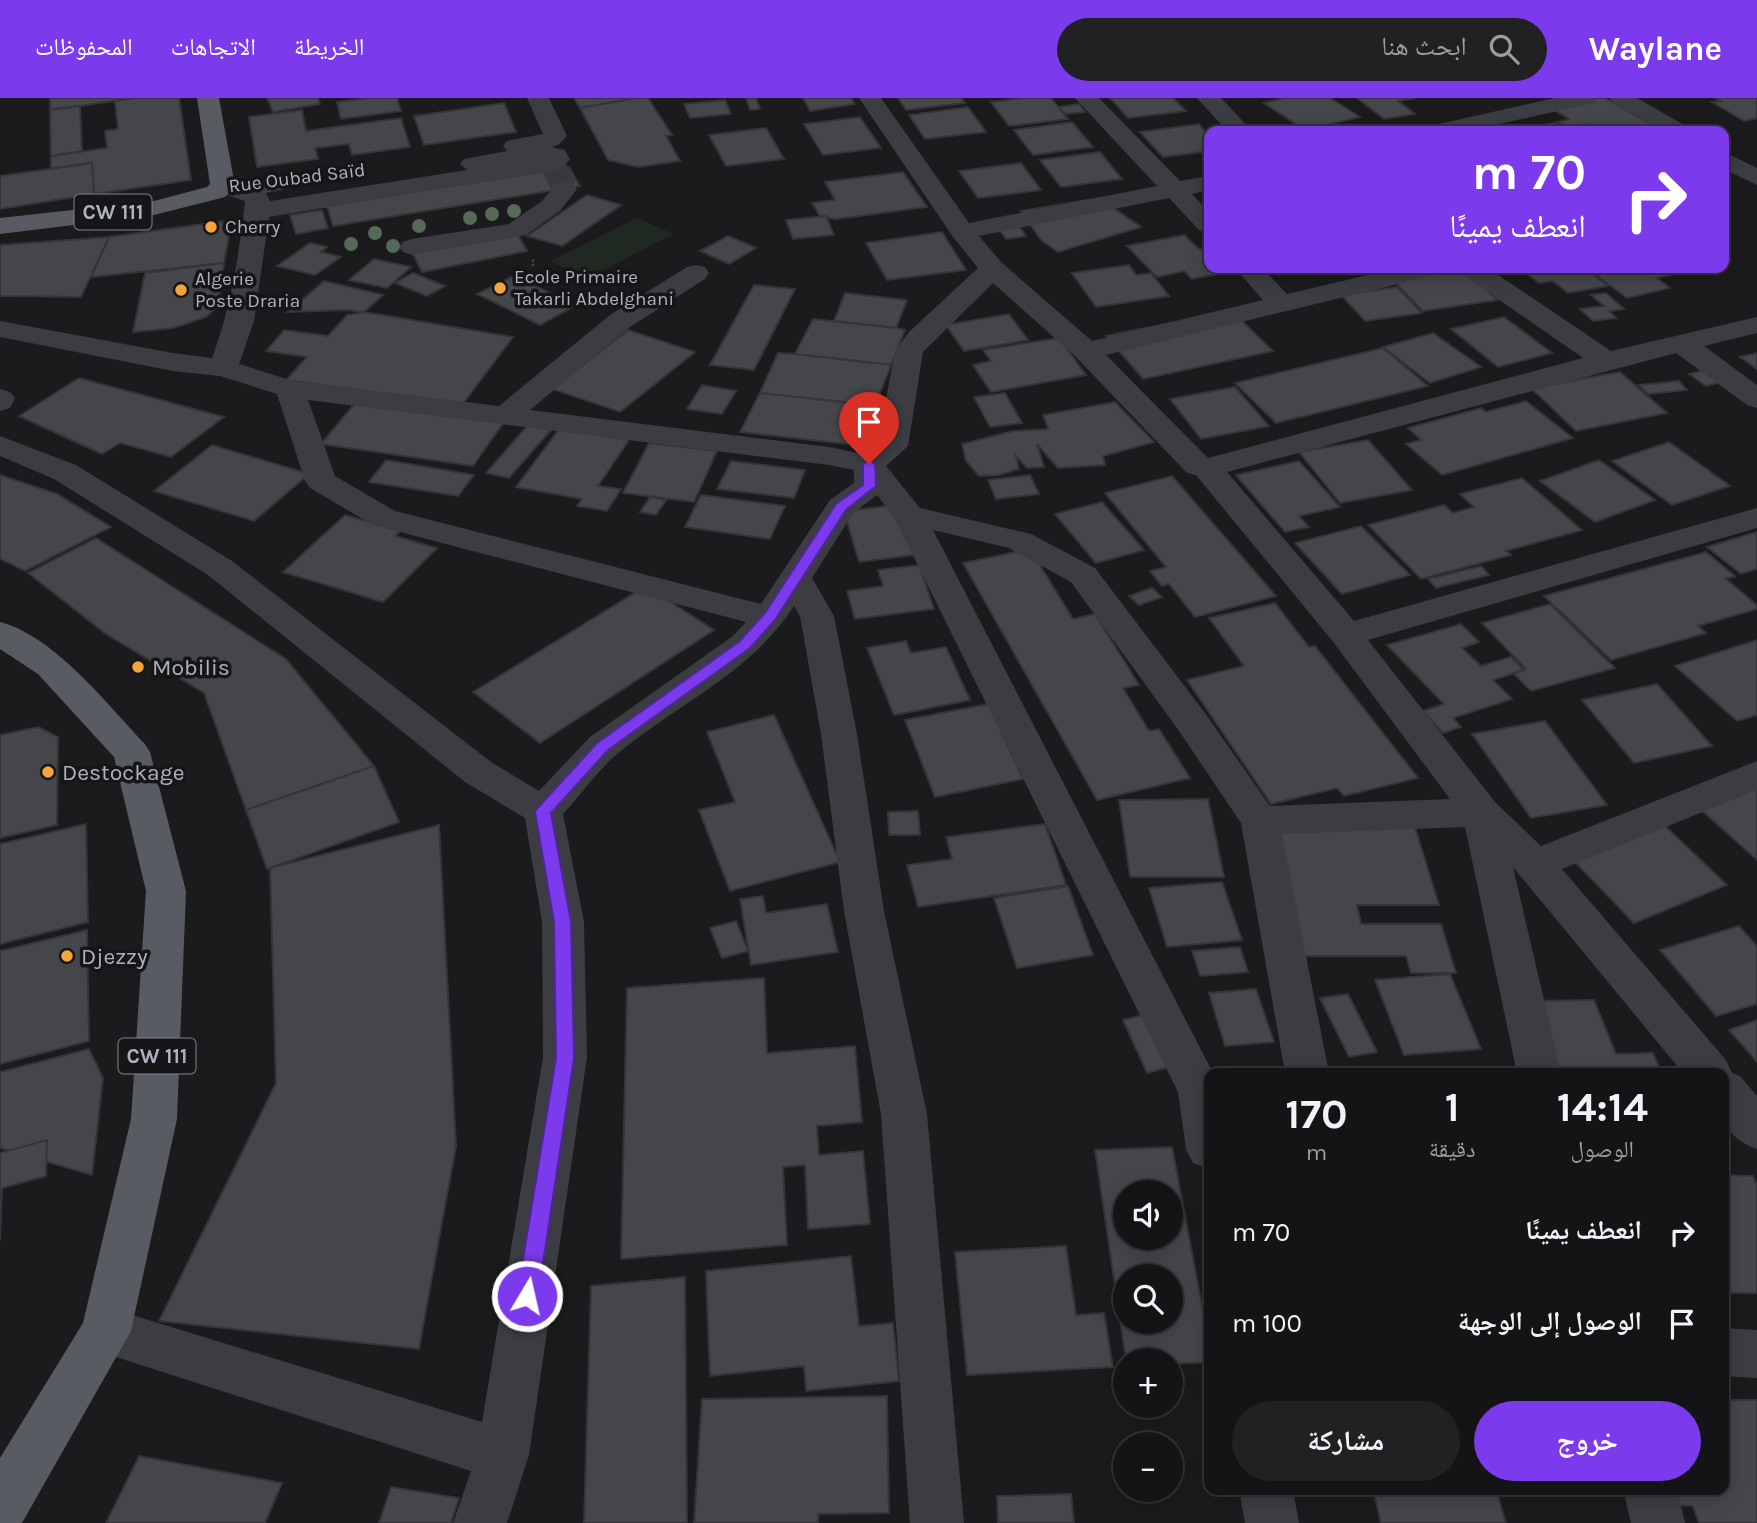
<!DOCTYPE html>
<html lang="ar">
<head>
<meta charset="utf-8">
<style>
  :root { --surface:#141416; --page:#212123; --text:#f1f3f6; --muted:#9d9ea1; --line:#333335; --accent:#7c3aed }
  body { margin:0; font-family:Karla,"Noto Naskh Arabic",sans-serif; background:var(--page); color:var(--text); direction:rtl; height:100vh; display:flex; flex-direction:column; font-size:26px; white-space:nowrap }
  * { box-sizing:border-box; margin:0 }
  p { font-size:23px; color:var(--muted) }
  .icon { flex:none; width:38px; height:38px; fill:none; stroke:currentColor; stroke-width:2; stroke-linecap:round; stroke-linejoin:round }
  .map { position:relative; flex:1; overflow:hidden; direction:ltr }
  .sheet { position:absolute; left:1204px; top:970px; width:525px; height:427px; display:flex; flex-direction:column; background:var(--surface); border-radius:14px; box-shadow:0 4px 18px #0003,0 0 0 2px var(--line); direction:rtl }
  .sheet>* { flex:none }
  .hud { position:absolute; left:1204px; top:28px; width:525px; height:147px; border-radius:14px; box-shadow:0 4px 18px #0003,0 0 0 2px var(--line); direction:rtl; background:#7c3aed; color:#fff; overflow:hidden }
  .buttons { position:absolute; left:1113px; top:1082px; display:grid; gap:14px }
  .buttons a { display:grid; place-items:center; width:70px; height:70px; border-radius:50%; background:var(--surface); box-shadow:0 4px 18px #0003,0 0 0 2px var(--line); font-size:35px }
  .pin { position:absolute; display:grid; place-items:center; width:60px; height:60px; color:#fff; margin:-72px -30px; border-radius:50% 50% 50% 0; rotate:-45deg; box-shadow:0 0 7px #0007 }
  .pin .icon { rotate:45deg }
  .me { position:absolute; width:77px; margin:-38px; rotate:9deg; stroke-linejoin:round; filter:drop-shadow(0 0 5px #0008) }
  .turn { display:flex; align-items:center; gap:24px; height:147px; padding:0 28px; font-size:32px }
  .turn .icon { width:91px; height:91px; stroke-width:2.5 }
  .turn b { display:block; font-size:49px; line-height:60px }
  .eta { display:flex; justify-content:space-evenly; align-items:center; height:119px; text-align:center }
  .eta b { font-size:42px; font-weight:700; line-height:49px }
  .primary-button { display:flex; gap:14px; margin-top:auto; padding:14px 28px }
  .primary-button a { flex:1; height:80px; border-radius:42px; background:var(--accent); color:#fff; font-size:28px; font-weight:700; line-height:80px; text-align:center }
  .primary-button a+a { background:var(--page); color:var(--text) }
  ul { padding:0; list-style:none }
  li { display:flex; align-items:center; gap:21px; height:91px; padding:0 28px }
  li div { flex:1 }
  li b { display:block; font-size:26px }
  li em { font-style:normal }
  header { display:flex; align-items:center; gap:42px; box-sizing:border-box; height:98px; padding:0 35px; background:var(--accent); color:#fff }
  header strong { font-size:33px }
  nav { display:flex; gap:38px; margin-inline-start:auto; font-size:24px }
  .search { width:490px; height:63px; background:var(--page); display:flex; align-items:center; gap:18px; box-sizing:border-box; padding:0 24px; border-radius:38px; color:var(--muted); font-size:26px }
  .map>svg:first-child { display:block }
</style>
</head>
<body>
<header>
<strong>Waylane</strong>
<div class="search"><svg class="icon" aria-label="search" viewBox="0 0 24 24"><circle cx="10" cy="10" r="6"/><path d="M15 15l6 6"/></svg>ابحث هنا</div>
<nav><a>الخريطة</a><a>الاتجاهات</a><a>المحفوظات</a></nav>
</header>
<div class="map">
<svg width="1757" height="1425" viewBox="0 0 1757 1425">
  <rect width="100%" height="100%" fill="#1b1b1d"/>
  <polygon fill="#202921" points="637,120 673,136 586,181 550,163"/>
  <g fill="#45464a" stroke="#353539" stroke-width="2" fill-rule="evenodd">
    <polygon points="50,0 135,0 50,12"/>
    <polygon points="135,0 179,0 191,82 94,96 92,65 51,71 51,58 107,50 105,33 118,31 115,3"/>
    <polygon points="267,0 318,0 320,6 273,14"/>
    <polygon points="368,0 397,0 401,13 341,21 337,4"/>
    <polygon points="574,0 637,0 580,10"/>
    <polygon points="637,0 648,0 672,37 666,38 680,63 638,69 608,62 580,10"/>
    <polygon points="756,0 760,11 750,12 746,1"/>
    <polygon points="803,0 851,0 855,6 810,13"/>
    <polygon points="898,0 961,0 965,5 906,12"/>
    <polygon points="1024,0 1051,0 1068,21 1009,28 991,4"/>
    <polygon points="1110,0 1173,0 1186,13 1128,20"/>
    <polygon points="1284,0 1330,0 1360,19 1305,32 1264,5"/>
    <polygon points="1357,0 1415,0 1398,3 1415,16 1384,21"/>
    <polygon points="1593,0 1605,0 1661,32 1603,33 1590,26 1569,30 1558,24 1569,21 1549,9"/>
    <polygon points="1716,0 1757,0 1757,20 1744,23 1712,4 1721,3"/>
    <polygon points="725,2 731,16 690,20 684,6"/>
    <polygon points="504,5 516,34 424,47 414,18"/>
    <polygon points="1079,6 1085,14 1065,16 1059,9"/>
    <polygon points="80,8 82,53 51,58 50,12"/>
    <polygon points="968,9 986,34 925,41 909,17"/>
    <polygon points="302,12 306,33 401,20 410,49 352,57 349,46 315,50 318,61 257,69 249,19"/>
    <polygon points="860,19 881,50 823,57 804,26"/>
    <polygon points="1072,24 1093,49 1033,57 1014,32"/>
    <polygon points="1556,25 1567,33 1503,33"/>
    <polygon points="1199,26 1209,38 1209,53 1163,59 1140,34"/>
    <polygon points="766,30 784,61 726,68 709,37"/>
    <polygon points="1100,54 1122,81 1061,89 1040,62"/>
    <polygon points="92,65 94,96 0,111 0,78"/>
    <polygon points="1021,65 1041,92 978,100 959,73"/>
    <polygon points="569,69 580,88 333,128 327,108"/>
    <polygon points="903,74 927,109 836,121 820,118 812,105 835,102 825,84"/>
    <polygon points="587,97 621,107 562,148 527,138"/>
    <polygon points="1099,100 1141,129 1058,154 1041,142 1021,113"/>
    <polygon points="322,112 328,130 296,136 290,117"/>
    <polygon points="826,118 834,137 793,141 786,122"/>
    <polygon points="232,122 224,165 91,179 109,139"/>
    <polygon points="1016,124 1026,138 1006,141 996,127"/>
    <polygon points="516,133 527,153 422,174 412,154"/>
    <polygon points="942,134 966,172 887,182 866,145"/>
    <polygon points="1184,137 1199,151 1204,150 1209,155 1209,170 1225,170 1229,174 1192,181 1184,173 1157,179 1127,148"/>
    <polygon points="728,138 756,150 729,166 700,153"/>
    <polygon points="109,139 81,199 0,198 0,147"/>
    <polygon points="310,145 327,149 321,154 341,159 315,177 277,168"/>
    <polygon points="374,161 411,169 387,190 349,182"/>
    <polygon points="224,165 218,208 206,219 173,230 133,234 145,175"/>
    <polygon points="1129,167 1136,177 1151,175 1169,198 1096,209 1072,175"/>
    <polygon points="1424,170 1464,170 1497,202 1423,213 1386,175"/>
    <polygon points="1520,170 1585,170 1608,188 1568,195 1553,183 1539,185"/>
    <polygon points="1594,170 1682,170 1687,173 1657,180 1670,190 1627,200 1588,171"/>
    <polygon points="413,175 445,188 427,198 395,185"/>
    <polygon points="513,178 576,207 540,227 477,196"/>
    <polygon points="324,183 383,197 364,214 347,212 288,214"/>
    <polygon points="754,187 795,191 754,272 710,267"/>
    <polygon points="1397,189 1422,215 1365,223 1341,197"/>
    <polygon points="845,195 907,202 896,230 834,223"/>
    <polygon points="1606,195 1624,211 1609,213 1616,220 1593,223 1580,211 1604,208 1591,197"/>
    <polygon points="364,214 513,239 462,307 286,282 307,259 266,253 284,232 328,238 347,217"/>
    <polygon points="1009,216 1028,242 964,253 946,227"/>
    <polygon points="1504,219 1552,255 1498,269 1451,231"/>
    <polygon points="813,221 896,230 905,232 891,267 795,256"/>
    <polygon points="1240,221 1273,253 1143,281 1106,238 1171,225"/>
    <polygon points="628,232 695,254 620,314 552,291"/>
    <polygon points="1433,235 1481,269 1430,285 1383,249"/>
    <polygon points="1059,240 1086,277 991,294 973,267 991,263 983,252"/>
    <polygon points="1383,250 1428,288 1276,325 1235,285"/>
    <polygon points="778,255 795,256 891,267 878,300 869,307 760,295"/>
    <polygon points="1757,255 1757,271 1740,259"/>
    <polygon points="1708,271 1725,283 1706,288 1689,276"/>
    <polygon points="1620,274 1667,315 1576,333 1531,290"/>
    <polygon points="79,280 224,319 171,359 120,345 102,356 19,318"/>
    <polygon points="1679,283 1687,292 1648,296 1639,287"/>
    <polygon points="702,287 736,293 722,316 687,311"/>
    <polygon points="1235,289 1269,328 1201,341 1170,301"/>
    <polygon points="760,295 869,307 847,346 740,334"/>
    <polygon points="1005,295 1022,325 990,329 974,299"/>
    <polygon points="1526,303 1573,340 1442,377 1406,346 1421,342 1408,330 1481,310 1486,314"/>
    <polygon points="356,304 504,324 473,368 321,346"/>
    <polygon points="1115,304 1154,344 1103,358 1105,367 1058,370 1037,346 1044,369 1027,370 1016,358 1019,371 1000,377 979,378 966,363 962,346 1013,333 1048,331 1043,317"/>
    <polygon points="528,327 551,332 509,380 486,375"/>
    <polygon points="560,330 629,342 598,388 621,391 607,413 577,408 582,401 516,389"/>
    <polygon points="1368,342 1412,392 1340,405 1299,354"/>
    <polygon points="1669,344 1730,388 1672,407 1612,363"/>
    <polygon points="649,345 717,353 694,404 623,395"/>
    <polygon points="212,347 309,376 254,423 154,393"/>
    <polygon points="386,362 474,377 458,398 369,384"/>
    <polygon points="1599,362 1655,402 1595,424 1540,383"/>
    <polygon points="731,363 805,372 794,400 717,391"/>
    <polygon points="1299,363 1340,409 1299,418 1309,429 1285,434 1236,377"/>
    <polygon points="0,377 57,396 111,429 25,473 0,461"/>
    <polygon points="1030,377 1039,396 996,401 988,382"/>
    <polygon points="1172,378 1276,498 1195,519 1169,486 1162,488 1150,473 1166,469 1105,395"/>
    <polygon points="1522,380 1582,432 1506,453 1511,457 1421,481 1368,427 1444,407 1453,415 1474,409 1460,396"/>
    <polygon points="701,397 785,408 770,441 685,429"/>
    <polygon points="650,399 666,402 656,417 640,414"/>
    <polygon points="1102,404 1144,452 1096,465 1055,416"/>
    <polygon points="905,406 922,456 859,464 844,413"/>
    <polygon points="345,417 400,433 395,438 437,450 383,504 283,474"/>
    <polygon points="1361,428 1410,477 1342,496 1295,445"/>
    <polygon points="1757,434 1757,471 1741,476 1707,449"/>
    <polygon points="96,440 286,561 374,668 246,712 204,595 106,536 28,475"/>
    <polygon points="1030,451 1073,521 1095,516 1139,587 1123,590 1149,633 1159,631 1190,680 1097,702 963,465"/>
    <polygon points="1706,454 1735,478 1726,481 1757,507 1757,511 1698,528 1706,535 1611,562 1544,498"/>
    <polygon points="919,467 934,511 855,521 847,493 883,488 878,472"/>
    <polygon points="1481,468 1489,477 1436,490 1428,481"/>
    <polygon points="646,488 714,532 540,645 473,594"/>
    <polygon points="1152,490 1162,499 1139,507 1129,498"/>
    <polygon points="1275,505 1309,549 1315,548 1418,680 1344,698 1337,690 1271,706 1187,582 1244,568 1209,520"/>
    <polygon points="1550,506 1615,570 1531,593 1512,574 1525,570 1482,525"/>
    <polygon points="1461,526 1479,544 1462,550 1481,568 1511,559 1524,572 1493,582 1512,601 1453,620 1461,629 1443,635 1423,613 1444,606 1387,547"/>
    <polygon points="1757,542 1757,617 1737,623 1675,568"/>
    <polygon points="906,543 911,555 946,549 970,602 894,617 867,550"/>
    <polygon points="1657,586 1712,648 1634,665 1582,602"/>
    <polygon points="989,606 1023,681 935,699 905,622"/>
    <polygon points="774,617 840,764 730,793 699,712 735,704 707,634"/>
    <polygon points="1545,623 1607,707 1531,720 1472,636"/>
    <polygon points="38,629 58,639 57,727 0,740 0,637"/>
    <polygon points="374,668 399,724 267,771 246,712"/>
    <polygon points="1757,686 1757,762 1698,709"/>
    <polygon points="1208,701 1224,779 1130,779 1119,702"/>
    <polygon points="918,713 920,737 889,737 888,714"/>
    <polygon points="86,726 88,824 0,846 0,746"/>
    <polygon points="1045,726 1066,787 918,809 907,767 952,761 946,739"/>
    <polygon points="1272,726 1414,726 1439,807 1357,807 1361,826 1441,826 1456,875 1411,875 1406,858 1302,858"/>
    <polygon points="1663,726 1727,787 1634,825 1572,761"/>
    <polygon points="439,727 456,1048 419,1251 159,1223 276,985 270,770"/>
    <polygon points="1222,784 1242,842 1167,849 1149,790"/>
    <polygon points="1068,788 1093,857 1017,870 994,800"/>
    <polygon points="763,798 766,815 827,806 838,854 751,867 740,801"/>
    <polygon points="736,823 748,853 722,860 710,830"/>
    <polygon points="1739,828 1757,848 1757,906 1716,918 1660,852"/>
    <polygon points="87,832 89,943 0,966 0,853"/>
    <polygon points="1240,849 1248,874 1200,878 1192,853"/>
    <polygon points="1450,876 1481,951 1404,957 1375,882"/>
    <polygon points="764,880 767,955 855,948 862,1024 817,1028 819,1057 863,1053 870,1126 808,1131 805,1067 783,1069 787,1147 621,1161 627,890"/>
    <polygon points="1256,891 1274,944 1225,948 1209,895"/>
    <polygon points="1348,896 1377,954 1349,959 1320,900"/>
    <polygon points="1594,902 1616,956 1653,955 1662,975 1561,975 1533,903"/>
    <polygon points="1152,915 1177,967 1147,975 1123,922"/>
    <polygon points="1757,922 1757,964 1729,932"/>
    <polygon points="89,951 103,980 92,1077 0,1050 0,974"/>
    <polygon points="47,1042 46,1078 2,1090 0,1143 0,1055"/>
    <path d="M1172,1049l37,195v20l-38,2v-4h-45l-31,-210zM1125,1094h46v45h-46zM1125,1178h46v45h-46z"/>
    <polygon points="1724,1077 1753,1078 1757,1087 1757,1195 1724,1195"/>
    <polygon points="1066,1148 1076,1217 1104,1215 1113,1269 967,1277 955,1154"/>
    <polygon points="851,1158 859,1228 893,1225 899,1283 806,1293 804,1268 710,1278 706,1173"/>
    <polygon points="685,1179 687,1425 584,1425 591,1188"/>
    <polygon points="887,1298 889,1415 818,1416 818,1425 694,1425 702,1301"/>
    <polygon points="1724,1302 1757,1302 1757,1425 1699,1425 1693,1408 1670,1407 1665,1391 1724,1391"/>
    <polygon points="139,1358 282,1385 265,1425 106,1425"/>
    <polygon points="391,1389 459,1400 451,1425 379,1425"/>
    <polygon points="1331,1391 1496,1391 1506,1425 1381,1425 1374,1395 1332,1396"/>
    <polygon points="1071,1396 1074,1425 998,1425 997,1398"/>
  </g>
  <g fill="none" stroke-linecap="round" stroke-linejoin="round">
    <polyline stroke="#38393d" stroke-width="25" stroke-dasharray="25 12" stroke-linecap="butt" points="553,68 565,91"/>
    <polyline stroke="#424449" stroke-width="2.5" stroke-dasharray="2.5 3.5" stroke-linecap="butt" points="534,162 531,164 535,170"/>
    <g fill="#3c3d42" fill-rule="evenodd">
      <path d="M527,0h22l18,38 -9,9 -6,2 13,3 5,10 -11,9 -290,48 -15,104 -15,43 54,17 206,25 111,-91 77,-48 9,-2 9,2 4,6 -4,6 -75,48 -100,83 299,37 34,7 15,-12 17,-91 14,-19 69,-64 -25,-31 -94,-139h22l88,125 188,-37 -82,-88h24l81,83 29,-5v14l-17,4 17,18v22l-9,-3 -31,-33 -190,38 23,27 90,78 171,-41 -28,-32h27l25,26 111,-26h45l-4,6 -333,81 102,103 375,-100 -121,-84 -4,-6h30l123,83 146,-34v16l-53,13 53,39v23l-10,-3 -71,-52 -449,119 127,149 403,-113v20l-389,112 127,162 46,44 216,-85v29l-195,79 164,191 6,13 8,3 17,20v53c-40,-14 -33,-40 -33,-76h-41l-170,-206 48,206h-44l-52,-246 -183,7 47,239h-44l-44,-250 -62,-92 -108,-149 -62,-34 -76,-18 280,543h-4v96l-16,-6 -7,-14 -8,-57 -284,-575 -17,-22 -24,18 -41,65 22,38 23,118 27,177 43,203 37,409h-54l-29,-409 -37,-203 -23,-177 -21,-118 -6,-10c-42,66 -118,99 -177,148 -20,17 -36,41 -54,60l21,108 3,135 -58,398 -22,68h-54l18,-52 -383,-123 -7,-17 7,-17 18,-7 376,115 61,-365 -1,-135 -17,-104 -60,-36 -257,-207 -154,-96 -54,-23v-20l76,29 156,96 259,201 48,29 51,-54 143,-101 13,-14 -373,-97 -63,-37 -5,-7 -28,-87 -57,-18 -47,-5 -173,-34v-16l173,32 39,5c19,-51 27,-103 33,-157l-31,-10 -3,-5 3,-5 9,-2 15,4 55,-9 9,2 3,5 -3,5 -36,7 4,8 197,-31 -7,-6 4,-5 43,-8 -4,-5 4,-5 36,-7zM993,185l83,74 111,116 9,2 138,168 116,156 -180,7 -65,-93 -110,-145 -64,-34 -111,-26 -34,-42 22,-20 15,-94zM308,302l521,65 25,5v13l-24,17 -69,104 -366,-93 -60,-35z"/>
      <polygon points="1197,0 1221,0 1252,33 1227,33"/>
      <polygon points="1555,0 1596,0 1593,5 1468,33 1426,33 1430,28"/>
      <polygon points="1610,0 1637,0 1686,28 1690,33 1662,33 1613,5"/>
      <polygon points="1724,54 1757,70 1757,87 1724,71"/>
      <polygon points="565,84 574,86 577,91 560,113 526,137 412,157 403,154 399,149 403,144 412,141 509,126 542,103 556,86"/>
      <polygon points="0,291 10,294 15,300 10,310 0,313"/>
      <polygon points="1724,1230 1757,1232 1757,1280 1724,1278"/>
      <polygon points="1239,1391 1293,1391 1299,1425 1245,1425"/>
      <polygon points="1623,1391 1677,1391 1685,1425 1631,1425"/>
    </g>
    <g fill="#585b61" fill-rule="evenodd">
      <polygon points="197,0 219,0 235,88 225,99 154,117 0,136 0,120 154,103 207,89 210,86"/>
      <path d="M0,524c54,14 106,81 144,121l6,9 36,139 -9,228 -46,212 -109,192h-22v-65l83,-135 48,-204 15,-228 -32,-134 -76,-83 -38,-25z"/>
    </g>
  </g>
  <g fill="#566856">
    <circle cx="514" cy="113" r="7"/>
    <circle cx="492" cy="116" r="7"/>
    <circle cx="470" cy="120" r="7"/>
    <circle cx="419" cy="128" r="7"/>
    <circle cx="375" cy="135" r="7"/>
    <circle cx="351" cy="146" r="7"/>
    <circle cx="393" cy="148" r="7"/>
  </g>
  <polygon fill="#7c3aed" stroke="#51269a" stroke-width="2" points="869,362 875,366 876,388 846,412 775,522 750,550 608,652 551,715 571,824 574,960 538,1198 535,1205 527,1207 520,1205 517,1198 556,960 554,824 535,713 597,645 740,543 765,515 836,406 863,387 863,366"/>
  <g fill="#f3a53c" stroke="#161618" stroke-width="2.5">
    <circle cx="211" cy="129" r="7"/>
    <circle cx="500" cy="190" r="7"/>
    <circle cx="181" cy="192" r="7"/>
    <circle cx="138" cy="569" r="7"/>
    <circle cx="48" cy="674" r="7"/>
    <circle cx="67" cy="858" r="7"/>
  </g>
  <g text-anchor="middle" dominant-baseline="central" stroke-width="7" stroke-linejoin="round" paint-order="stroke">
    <g font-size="19" fill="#adb3bd" stroke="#161618">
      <text transform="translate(297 80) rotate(-7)">Rue Oubad Saïd</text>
    </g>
    <g font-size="19" fill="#adb3bd" stroke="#161618" text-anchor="start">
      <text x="225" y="129">Cherry</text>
      <text x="514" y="179">Ecole Primaire<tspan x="514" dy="22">Takarli Abdelghani</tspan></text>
      <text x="195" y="181">Algerie<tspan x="195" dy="22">Poste Draria</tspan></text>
    </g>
    <g fill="#161618" stroke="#80848c" stroke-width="2">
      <rect x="74.5" y="96.5" width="77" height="35" rx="5"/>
      <rect x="118.5" y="940.5" width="77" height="35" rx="5"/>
    </g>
    <g font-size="21" font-weight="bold" fill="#adb3bd">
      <text x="113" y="114">CW 111</text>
      <text x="157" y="958">CW 111</text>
    </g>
    <g font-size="23" fill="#adb3bd" stroke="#161618" text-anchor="start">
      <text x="152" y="569">Mobilis</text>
      <text x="62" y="674">Destockage</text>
      <text x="81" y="858">Djezzy</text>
    </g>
  </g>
</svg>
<div class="buttons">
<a><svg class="icon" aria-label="sound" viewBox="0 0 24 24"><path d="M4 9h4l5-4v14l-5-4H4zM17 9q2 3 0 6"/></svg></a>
<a><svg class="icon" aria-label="search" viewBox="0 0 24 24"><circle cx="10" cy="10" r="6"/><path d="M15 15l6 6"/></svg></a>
<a>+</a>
<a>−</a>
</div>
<div class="pin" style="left:869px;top:366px;background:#d93025"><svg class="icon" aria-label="arrive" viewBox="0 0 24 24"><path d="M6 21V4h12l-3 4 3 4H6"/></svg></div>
<svg class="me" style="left:527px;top:1198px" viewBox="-20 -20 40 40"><circle r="17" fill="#7c3aed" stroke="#fff" stroke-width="3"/><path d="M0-11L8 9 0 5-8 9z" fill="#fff"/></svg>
<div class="hud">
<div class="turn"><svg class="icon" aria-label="right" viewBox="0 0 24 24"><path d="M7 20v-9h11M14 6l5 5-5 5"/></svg><div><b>70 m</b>انعطف يمينًا</div></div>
</div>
<section class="sheet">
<div class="eta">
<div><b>14:14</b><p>الوصول</p></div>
<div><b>1</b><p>دقيقة</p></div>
<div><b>170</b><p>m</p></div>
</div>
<ul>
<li><svg class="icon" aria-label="right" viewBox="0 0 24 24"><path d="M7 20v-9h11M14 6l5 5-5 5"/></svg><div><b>انعطف يمينًا</b></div><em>70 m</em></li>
<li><svg class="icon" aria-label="arrive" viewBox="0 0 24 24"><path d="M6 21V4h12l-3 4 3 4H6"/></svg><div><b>الوصول إلى الوجهة</b></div><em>100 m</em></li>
</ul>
<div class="primary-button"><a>خروج</a><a>مشاركة</a></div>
</section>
</div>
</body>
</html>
